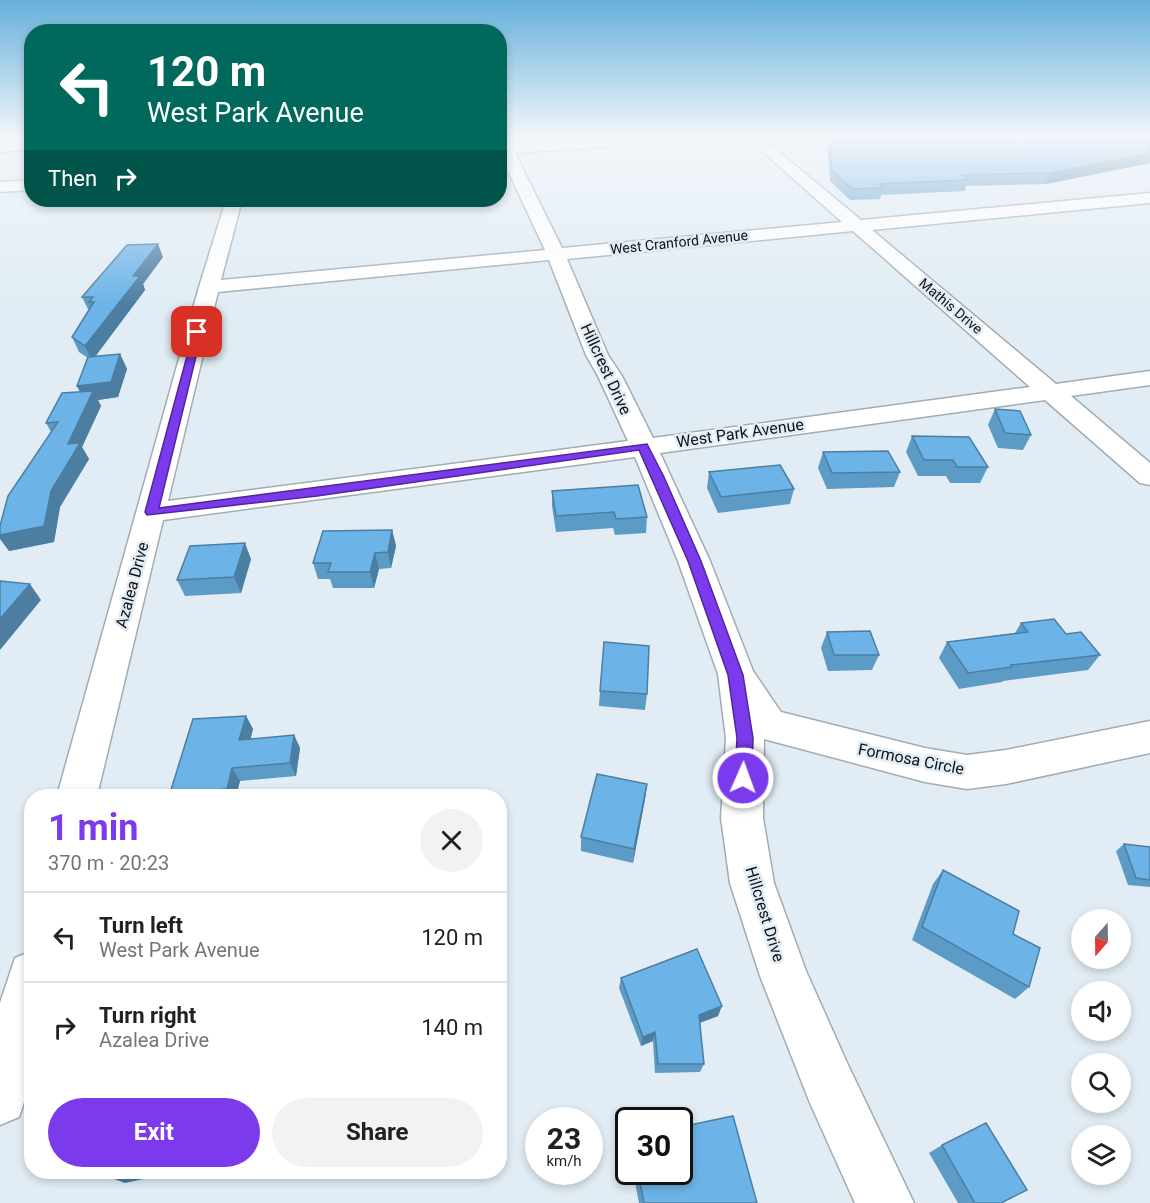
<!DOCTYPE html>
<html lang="en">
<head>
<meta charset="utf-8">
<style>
  :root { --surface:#fff; --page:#f2f2f2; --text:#202124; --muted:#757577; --line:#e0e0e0; --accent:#7c3aed }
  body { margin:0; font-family:Roboto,sans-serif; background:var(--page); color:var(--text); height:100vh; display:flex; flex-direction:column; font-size:22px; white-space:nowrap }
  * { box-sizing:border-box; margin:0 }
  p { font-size:20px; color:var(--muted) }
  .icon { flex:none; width:33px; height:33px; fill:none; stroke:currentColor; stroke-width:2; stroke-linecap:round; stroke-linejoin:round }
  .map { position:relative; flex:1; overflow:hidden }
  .details { position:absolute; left:24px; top:789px; width:483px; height:390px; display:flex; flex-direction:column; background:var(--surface); border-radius:24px; box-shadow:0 3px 9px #0003 }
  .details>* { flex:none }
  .top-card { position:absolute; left:24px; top:24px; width:483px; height:183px; border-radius:24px; box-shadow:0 3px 9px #0003; background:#00695c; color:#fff; overflow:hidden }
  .needle { width:39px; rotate:200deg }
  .fabs { position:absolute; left:1071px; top:909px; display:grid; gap:12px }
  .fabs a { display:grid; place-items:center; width:60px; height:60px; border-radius:50%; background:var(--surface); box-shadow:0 3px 9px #0003; font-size:30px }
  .speed { position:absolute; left:525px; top:1107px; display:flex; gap:12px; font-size:30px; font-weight:700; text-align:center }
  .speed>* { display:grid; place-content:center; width:78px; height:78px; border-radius:50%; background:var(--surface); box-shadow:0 3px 9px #0003; line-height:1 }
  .speed small { font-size:15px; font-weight:400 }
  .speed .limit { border:3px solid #111; border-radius:9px; background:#fff; color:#111 }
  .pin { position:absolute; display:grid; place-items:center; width:51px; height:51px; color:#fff; margin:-26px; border-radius:12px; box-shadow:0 3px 9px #0006 }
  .me { position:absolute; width:66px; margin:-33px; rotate:2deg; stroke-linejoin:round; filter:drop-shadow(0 0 4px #0008) }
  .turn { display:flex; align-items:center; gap:21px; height:126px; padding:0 24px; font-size:27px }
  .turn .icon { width:78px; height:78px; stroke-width:2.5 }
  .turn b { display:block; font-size:42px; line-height:51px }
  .then { display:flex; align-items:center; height:57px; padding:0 24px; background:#0003; gap:12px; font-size:22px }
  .round { display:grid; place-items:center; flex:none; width:63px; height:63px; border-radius:32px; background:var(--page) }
  .headline { display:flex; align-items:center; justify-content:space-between; height:102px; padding:0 24px }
  h1 { font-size:36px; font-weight:700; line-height:45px; color:var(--accent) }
  .primary-button { display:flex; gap:12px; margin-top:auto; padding:12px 24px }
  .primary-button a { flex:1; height:69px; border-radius:36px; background:var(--accent); color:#fff; font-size:24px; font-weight:700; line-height:69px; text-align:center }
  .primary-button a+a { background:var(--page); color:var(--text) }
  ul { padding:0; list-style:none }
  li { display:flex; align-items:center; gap:18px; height:90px; padding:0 24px; border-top:2px solid var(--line) }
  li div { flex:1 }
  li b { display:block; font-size:22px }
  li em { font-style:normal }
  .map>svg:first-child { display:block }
</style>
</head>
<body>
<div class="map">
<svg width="1150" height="1203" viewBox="0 0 1150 1203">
  <rect width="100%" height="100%" fill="#e1ecf4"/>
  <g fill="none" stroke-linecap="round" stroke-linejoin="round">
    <g stroke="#a1acb3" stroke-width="3">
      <g id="minor">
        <path d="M641,136h67l-7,4 -186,13 47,95 280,-26 -97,-86h15l101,84 289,-27v10l-278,27 184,154 94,-13v14l-79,11 79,67v22l-10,-2 -95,-83 -385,53 50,108 43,110 28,41 144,36 42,7 39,-5 144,-29v32l-144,31 -39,5 -42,-7 -161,-43 -1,79 11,65 32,88 42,94 66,138h-59l-45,-100 -50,-127 -30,-93 -9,-65 5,-80 -8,-64 -40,-113 -43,-104 -472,63 -66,276h-40l142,-509 27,-87h16l-21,80 324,-30 -45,-96v-8zM853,231l177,156 -377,51 -31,-62 -14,-21 -41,-96zM549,260l37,95 12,21 30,65 -460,60 50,-209z"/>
        <polygon points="32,141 32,149 0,152 0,144"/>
        <polygon points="32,180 32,190 0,192 0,182"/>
        <polygon points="32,951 32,1078 19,1117 0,1125 0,1003 15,958"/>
      </g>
    </g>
    <use href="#minor" fill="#fff" fill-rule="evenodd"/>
  </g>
  <g fill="#5d9bc7">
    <polygon points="829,136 1150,136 1150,163 1046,184 966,186 965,191 881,195 880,199 850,200 830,181 827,144"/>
    <polygon points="163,257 143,284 145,290 95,356 120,354 127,369 118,397 98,400 101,406 82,447 89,459 60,507 54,542 9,551 51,432 46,423 80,392 77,386 88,358 79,352 72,337 89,311 82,297"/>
    <polygon points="995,409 1031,435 1023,450 998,448 988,425"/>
    <polygon points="912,436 988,467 980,483 950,483 946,476 918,476 906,452"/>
    <polygon points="823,452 900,472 894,487 827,489 818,468"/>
    <polygon points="709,472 794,489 790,504 718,513 707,488"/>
    <polygon points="552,491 647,517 646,533 615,535 613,528 556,532 552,506"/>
    <polygon points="392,530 396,546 391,568 379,569 374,588 333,588 330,579 318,579 313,563"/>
    <polygon points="251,559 241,593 185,596 177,580"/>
    <polygon points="1021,623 1066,634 1100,655 1088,670 1003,681 1002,682 959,689 939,658 947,642 1015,633"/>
    <polygon points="827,632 879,655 872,670 828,671 821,648"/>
    <polygon points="600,691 647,694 645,710 599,706"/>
    <polygon points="246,716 253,729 250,739 294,735 300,748 296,776 240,781 236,796 173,796 170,793"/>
    <polygon points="647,784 645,799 633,863 581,851 581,837"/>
    <polygon points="1124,844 1150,847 1150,887 1128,885 1116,851"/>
    <polygon points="943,870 1013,934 1029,987 1015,999 912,940 933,884"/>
    <polygon points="621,978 718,1016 700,1023 704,1064 700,1072 655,1073 653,1041 641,1046 619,988"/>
    <polygon points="942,1145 1001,1203 958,1203 929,1153"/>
    <polygon points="633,1172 680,1172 757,1203 639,1203"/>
  </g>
  <g fill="#4c7ea2">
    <polygon points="1150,153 1150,163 1046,184 1050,173"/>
    <polygon points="158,244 163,257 143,284 145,290 92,361 85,346 133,276"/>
    <polygon points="120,354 127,369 118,397 98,400 101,406 82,447 89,459 60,507 54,542 9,551 0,539 0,535 51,491 68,444 85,401 77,386"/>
    <polygon points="392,530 396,546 391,568 388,552"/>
    <polygon points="245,543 251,559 241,593 234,577"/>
    <polygon points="375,553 379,569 374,588 370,572"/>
    <polygon points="30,584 41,600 0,650 0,619"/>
    <polygon points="246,716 253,729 247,753 239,740"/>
    <polygon points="294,735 300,748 296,776 290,763"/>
    <polygon points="232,768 240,781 236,796 231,796 227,789"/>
    <polygon points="647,784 645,799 633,863 634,849"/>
    <polygon points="722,1006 718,1016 696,1024 699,1015"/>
    <polygon points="655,1032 653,1041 641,1046 643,1037"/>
    <polygon points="132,1172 176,1172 125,1183 109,1177"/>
  </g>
  <g fill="#6cb4e7" stroke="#4c7ea2" stroke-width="1.5">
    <polygon points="830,136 1150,136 1150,153 1050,173 962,175 968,180 879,184 883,188 852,189 832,170"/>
    <polygon points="158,244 133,276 140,276 85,346 72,337 94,302 89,302 93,297 82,297 127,245"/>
    <polygon points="120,354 111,382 77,386 88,357"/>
    <polygon points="93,391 68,444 80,443 51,491 44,526 0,535 0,526 8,496 58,422 46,423 62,393"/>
    <polygon points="995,409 1020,411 1031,435 1005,433"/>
    <polygon points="912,436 969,437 988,467 957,467 953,460 924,460"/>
    <polygon points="888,451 900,472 832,473 823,452"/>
    <polygon points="780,465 794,489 721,497 709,472"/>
    <polygon points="638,485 647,517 616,519 614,512 556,516 552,491"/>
    <polygon points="392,530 388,552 375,553 370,572 328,572 331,563 313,563 323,531"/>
    <polygon points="245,543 234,577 177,580 190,546"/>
    <polygon points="0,581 30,584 0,619"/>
    <polygon points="1054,619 1066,634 1081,632 1100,655 1011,665 1012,667 968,673 947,642 1028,632 1021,623"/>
    <polygon points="870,631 879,655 834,655 827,632"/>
    <polygon points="604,642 649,646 647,694 600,691"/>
    <polygon points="246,716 239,740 294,735 290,763 232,768 227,789 170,793 193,719"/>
    <polygon points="597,774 647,784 634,849 581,837"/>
    <polygon points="1124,844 1150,847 1150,880 1136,878"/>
    <polygon points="943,870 1019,911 1013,934 1040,948 1029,987 922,927"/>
    <polygon points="697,949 722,1006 699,1015 704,1064 658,1064 655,1032 643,1037 621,978"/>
    <polygon points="733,1116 757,1203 644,1203 638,1172 680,1172 680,1127"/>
    <polygon points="986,1123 1027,1190 1001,1203 975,1203 942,1145"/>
    <polygon points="110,1172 132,1172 109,1177"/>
  </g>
  <linearGradient id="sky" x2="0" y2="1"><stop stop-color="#65b0db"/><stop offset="0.45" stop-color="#f2f6fa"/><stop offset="1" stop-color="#f2f6fa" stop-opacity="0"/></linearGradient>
  <rect width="1150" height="304" fill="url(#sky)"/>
  <polygon fill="#7c3aed" stroke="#51269a" stroke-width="1.5" points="194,330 202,332 159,508 647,444 664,477 701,561 743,675 753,738 752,778 749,783 743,785 737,783 735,778 737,738 728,675 688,561 639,450 317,496 147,515 145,512"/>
  <g text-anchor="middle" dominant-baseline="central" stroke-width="5" stroke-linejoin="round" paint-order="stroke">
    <g font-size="14" fill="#0e1215" stroke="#e1ecf4">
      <text transform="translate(679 242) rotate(-6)">West Cranford Avenue</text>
      <text transform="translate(951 306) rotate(40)">Mathis Drive</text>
    </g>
    <g font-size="16" fill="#0e1215" stroke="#e1ecf4">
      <text transform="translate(606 369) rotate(65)">Hillcrest Drive</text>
      <text transform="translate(740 433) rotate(-8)">West Park Avenue</text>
      <text transform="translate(132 585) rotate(-75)">Azalea Drive</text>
      <text transform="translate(911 759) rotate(11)">Formosa Circle</text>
      <text transform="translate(765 914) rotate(73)">Hillcrest Drive</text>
    </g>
  </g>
</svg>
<div class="fabs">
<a><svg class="needle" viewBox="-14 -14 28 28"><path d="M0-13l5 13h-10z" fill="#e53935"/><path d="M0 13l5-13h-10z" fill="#757577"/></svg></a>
<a><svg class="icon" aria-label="sound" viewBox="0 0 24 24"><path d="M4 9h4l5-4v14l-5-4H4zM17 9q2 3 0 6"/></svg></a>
<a><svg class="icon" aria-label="search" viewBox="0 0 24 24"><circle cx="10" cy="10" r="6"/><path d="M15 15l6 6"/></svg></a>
<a><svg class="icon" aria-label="layers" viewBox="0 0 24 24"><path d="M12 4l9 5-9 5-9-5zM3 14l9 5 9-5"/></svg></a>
</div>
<div class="speed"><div>23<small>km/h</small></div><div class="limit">30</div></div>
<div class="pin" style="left:197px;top:332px;background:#d93025"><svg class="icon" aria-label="arrive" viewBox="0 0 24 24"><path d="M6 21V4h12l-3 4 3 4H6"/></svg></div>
<svg class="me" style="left:743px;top:778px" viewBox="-20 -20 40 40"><circle r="17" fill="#7c3aed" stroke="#fff" stroke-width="3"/><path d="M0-11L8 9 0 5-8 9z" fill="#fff"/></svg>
<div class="top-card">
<div class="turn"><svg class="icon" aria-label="left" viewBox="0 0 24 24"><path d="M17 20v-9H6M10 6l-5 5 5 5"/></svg><div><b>120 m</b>West Park Avenue</div></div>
<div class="then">Then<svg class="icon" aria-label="right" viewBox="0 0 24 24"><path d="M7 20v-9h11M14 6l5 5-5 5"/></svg></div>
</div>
<section class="details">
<div class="headline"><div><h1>1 min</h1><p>370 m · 20:23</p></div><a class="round"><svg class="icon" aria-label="close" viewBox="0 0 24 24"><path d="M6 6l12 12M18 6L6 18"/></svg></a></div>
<ul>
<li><svg class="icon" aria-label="left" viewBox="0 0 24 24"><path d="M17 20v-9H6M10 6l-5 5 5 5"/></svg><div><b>Turn left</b><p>West Park Avenue</p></div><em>120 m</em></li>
<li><svg class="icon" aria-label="right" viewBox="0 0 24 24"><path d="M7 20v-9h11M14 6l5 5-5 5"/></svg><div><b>Turn right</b><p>Azalea Drive</p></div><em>140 m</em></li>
</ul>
<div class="primary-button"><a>Exit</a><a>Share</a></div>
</section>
</div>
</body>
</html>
